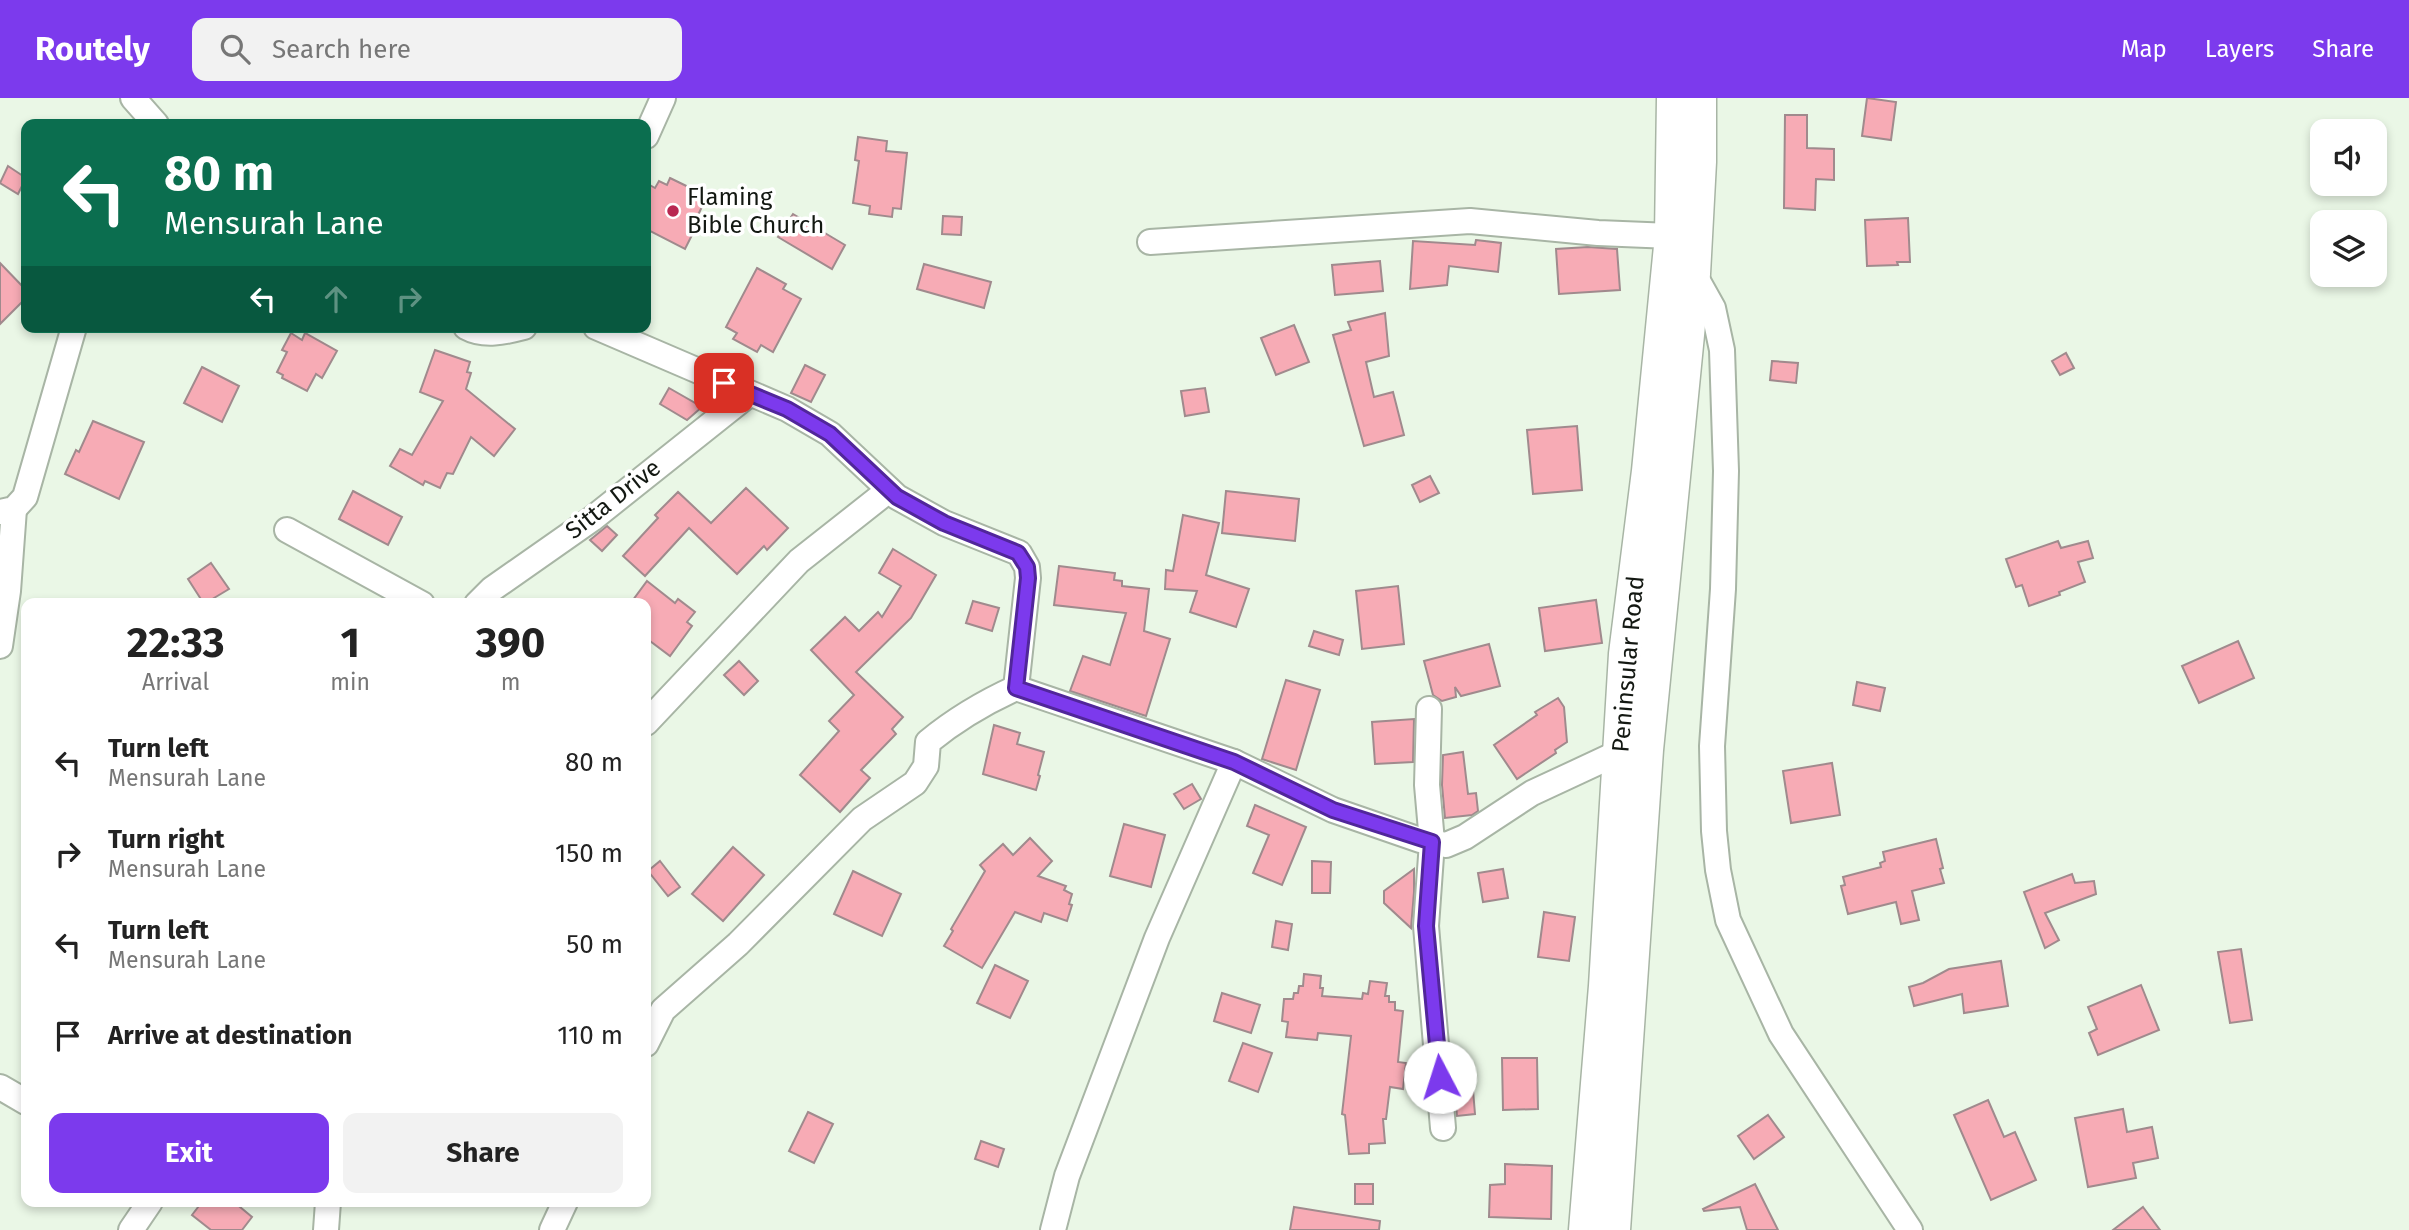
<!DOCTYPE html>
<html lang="en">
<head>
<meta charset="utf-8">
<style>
  :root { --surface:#fff; --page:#f2f2f2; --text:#222; --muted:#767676; --accent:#7c3aed }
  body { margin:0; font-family:"Fira Sans",sans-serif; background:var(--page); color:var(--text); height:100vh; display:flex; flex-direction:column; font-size:26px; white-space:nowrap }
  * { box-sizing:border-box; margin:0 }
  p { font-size:23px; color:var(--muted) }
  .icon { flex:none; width:38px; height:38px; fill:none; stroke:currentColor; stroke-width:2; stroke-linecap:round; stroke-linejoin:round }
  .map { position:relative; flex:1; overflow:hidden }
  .details { position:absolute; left:21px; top:500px; width:630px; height:609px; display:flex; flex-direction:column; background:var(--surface); border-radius:14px; box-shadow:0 4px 10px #0003 }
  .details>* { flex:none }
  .top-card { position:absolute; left:21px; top:21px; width:630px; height:214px; border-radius:14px; box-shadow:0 4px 10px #0003; background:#0b6e4f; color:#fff; overflow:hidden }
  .fabs { position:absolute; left:2310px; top:21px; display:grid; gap:14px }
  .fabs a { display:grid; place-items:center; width:77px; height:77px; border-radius:14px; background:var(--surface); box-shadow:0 4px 10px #0003; font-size:35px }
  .pin { position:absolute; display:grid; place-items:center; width:60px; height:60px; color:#fff; margin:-30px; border-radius:14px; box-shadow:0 4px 10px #0006 }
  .me { position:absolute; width:77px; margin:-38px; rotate:355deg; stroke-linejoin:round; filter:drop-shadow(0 0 5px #0008) }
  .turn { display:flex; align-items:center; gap:24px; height:147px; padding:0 28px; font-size:32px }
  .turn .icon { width:91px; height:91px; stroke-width:2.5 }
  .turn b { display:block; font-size:49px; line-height:60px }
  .lanes { display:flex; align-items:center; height:66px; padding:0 28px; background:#0003; justify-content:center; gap:35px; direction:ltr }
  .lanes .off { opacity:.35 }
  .eta { display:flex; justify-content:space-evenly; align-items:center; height:119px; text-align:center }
  .eta b { font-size:42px; font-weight:700; line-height:49px }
  .primary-button { display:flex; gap:14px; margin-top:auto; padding:14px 28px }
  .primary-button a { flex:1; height:80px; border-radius:14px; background:var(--accent); color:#fff; font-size:28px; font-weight:700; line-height:80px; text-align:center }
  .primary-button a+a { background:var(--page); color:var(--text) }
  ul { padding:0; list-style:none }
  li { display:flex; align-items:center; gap:21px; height:91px; padding:0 28px }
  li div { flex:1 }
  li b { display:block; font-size:26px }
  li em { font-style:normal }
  header { display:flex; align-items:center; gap:42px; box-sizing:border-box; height:98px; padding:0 35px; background:var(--accent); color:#fff }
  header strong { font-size:33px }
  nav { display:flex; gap:38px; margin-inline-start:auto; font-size:24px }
  .search { width:490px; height:63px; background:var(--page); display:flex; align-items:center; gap:18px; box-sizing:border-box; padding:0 24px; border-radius:14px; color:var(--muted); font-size:26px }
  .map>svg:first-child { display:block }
</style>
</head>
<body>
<header>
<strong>Routely</strong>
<div class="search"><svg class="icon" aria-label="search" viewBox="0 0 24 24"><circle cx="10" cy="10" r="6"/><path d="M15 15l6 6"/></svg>Search here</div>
<nav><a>Map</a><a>Layers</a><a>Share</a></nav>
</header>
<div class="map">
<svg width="2409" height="1132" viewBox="0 0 2409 1132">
  <rect width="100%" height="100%" fill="#eaf7e6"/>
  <g fill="#f7abb5" stroke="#a08a8d" stroke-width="2">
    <polygon points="1867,0 1896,4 1891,42 1862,38"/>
    <polygon points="1785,17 1807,17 1807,50 1834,51 1834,82 1816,81 1815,112 1784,110"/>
    <polygon points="858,39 887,43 886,53 907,55 901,111 893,110 892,119 869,116 870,108 853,105 859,63 855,62"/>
    <polygon points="8,68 26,80 18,96 0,85"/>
    <polygon points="670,80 707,98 692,130 695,131 685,151 646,131 646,85 655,90 659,83 667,87"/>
    <polygon points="793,116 845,147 832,171 778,139"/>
    <polygon points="943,118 962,119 961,137 942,136"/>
    <polygon points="1908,120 1910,164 1897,164 1898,167 1867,168 1865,122"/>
    <polygon points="1476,142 1501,145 1498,174 1449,168 1447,187 1410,191 1413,143 1475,147"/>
    <polygon points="1588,149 1617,151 1620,192 1559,196 1556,151"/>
    <polygon points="1380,163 1383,193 1335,197 1332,167"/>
    <polygon points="0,165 26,192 26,200 0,226"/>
    <polygon points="924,166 991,184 984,210 917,191"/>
    <polygon points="757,170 786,186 783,191 801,201 773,254 761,247 757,254 733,241 737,235 726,229"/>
    <polygon points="1385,215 1389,258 1366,264 1374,299 1393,294 1404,337 1364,348 1333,237 1351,232 1348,224"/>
    <polygon points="1294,227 1309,264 1276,277 1261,240"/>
    <polygon points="291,235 302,242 305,235 337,253 322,280 316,276 307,293 282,280 283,277 277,274 287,254 282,252"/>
    <polygon points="435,252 470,264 467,274 471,275 466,291 515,331 494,358 471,339 453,376 447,375 440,390 425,383 423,387 390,368 400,351 412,357 443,303 420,294"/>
    <polygon points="2066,255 2074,270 2060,277 2052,263"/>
    <polygon points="1772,263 1798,265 1796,285 1770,282"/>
    <polygon points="805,267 825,277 811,304 791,295"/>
    <polygon points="202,269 239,288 222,324 184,305"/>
    <polygon points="669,290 702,309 687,322 660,306"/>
    <polygon points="1205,290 1209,314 1185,318 1181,293"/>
    <polygon points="93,323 144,344 119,401 65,376 76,352 79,354"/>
    <polygon points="1577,328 1582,392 1533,396 1527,332"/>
    <polygon points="1430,378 1439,395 1420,404 1412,387"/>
    <polygon points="746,390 788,430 767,452 764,448 737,476 689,430 645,478 623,458 658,420 655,417 678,394 711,425"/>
    <polygon points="353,393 402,419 388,447 339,421"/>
    <polygon points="1226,393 1299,401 1295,443 1222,435"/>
    <polygon points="1183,417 1219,425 1206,477 1249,491 1236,529 1190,514 1197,493 1165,491 1166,472 1173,473"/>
    <polygon points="607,428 617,437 602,453 590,442"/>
    <polygon points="2058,443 2061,450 2088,443 2093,460 2078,464 2085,484 2059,494 2060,497 2029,508 2022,487 2016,489 2006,461"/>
    <polygon points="893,451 936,477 911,520 856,574 903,619 892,631 896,636 861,672 870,680 840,714 800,677 839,633 829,623 854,597 811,552 845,519 859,533 878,514 882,519 901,488 879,475"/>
    <polygon points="211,465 229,491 204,506 188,481"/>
    <polygon points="1059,468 1115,475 1114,482 1122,483 1122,488 1149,491 1144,533 1170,541 1146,618 1070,593 1083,558 1110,567 1126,515 1054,507"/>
    <polygon points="647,483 675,505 678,501 695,514 687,524 692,528 670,558 646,540 646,506 630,506"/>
    <polygon points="1398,488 1404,546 1362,551 1356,493"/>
    <polygon points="1596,502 1602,545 1545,553 1539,510"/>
    <polygon points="973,503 999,510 992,533 966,525"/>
    <polygon points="1314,533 1343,542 1339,557 1309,548"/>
    <polygon points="2238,543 2254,580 2199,605 2182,568"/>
    <polygon points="1489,546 1500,588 1461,598 1455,589 1456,599 1442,603 1433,597 1424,563"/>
    <polygon points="739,563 758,583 744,597 724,577"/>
    <polygon points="1286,582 1320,592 1296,672 1262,661"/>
    <polygon points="1857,584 1885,590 1880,613 1853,607"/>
    <polygon points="1558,600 1564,609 1567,644 1555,652 1556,655 1517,681 1494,647 1537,617 1535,614"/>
    <polygon points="1414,621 1413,664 1375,666 1372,624"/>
    <polygon points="994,627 1020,635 1017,646 1044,654 1038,677 1040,678 1036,692 983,676"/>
    <polygon points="1463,654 1468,696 1476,695 1478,713 1472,717 1445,720 1442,687 1443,657"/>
    <polygon points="1832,665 1840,717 1791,725 1783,673"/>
    <polygon points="1192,686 1201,701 1184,711 1174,696"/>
    <polygon points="1255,707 1306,729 1282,787 1253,775 1269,737 1247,728"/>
    <polygon points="1124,726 1165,737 1151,789 1110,778"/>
    <polygon points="1030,740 1052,763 1038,778 1066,788 1064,792 1072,796 1069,806 1072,807 1067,823 1044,815 1041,824 1015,814 982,870 944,848 953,833 951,831 985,773 980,767 1003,746 1013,757"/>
    <polygon points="1936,741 1943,770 1940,771 1944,785 1912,793 1919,822 1901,826 1896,804 1848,816 1841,788 1845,787 1843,779 1881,769 1880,765 1885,763 1883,754"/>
    <polygon points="733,749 764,777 723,823 692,796"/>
    <polygon points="660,763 680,789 668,798 648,773"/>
    <polygon points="1312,763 1331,764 1330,795 1312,795"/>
    <polygon points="1414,771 1414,794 1411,830 1384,805 1384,793"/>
    <polygon points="1503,771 1508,800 1483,804 1478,775"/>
    <polygon points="853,773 901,796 882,838 834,816"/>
    <polygon points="2072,776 2075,785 2094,783 2096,796 2045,815 2059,842 2045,850 2024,794"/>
    <polygon points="1544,814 1575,819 1569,863 1538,859"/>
    <polygon points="1276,823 1292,826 1288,852 1272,849"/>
    <polygon points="2241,851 2252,922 2230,925 2218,854"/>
    <polygon points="2001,863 2008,908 1964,915 1962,896 1914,908 1909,889 1923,885 1949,871"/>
    <polygon points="995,867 1028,883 1010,920 977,905"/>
    <polygon points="1304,876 1321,878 1320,890 1323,890 1322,898 1362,901 1363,895 1368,896 1370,883 1387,885 1385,898 1389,898 1389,904 1395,904 1395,912 1403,913 1398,964 1406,965 1403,991 1390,989 1386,1021 1383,1021 1385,1045 1369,1046 1369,1055 1349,1056 1345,1017 1342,1016 1351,938 1318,935 1317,942 1286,939 1288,924 1282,923 1284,901 1293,901 1294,895 1298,895 1299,888 1303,888"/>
    <polygon points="2141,887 2159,932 2098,957 2089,935 2097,931 2088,909"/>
    <polygon points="1222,895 1260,907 1251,935 1214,923"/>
    <polygon points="1243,945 1272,955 1258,994 1229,983"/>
    <polygon points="1502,960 1537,960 1538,1011 1503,1012"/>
    <polygon points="1473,992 1475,1016 1457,1018 1455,994"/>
    <polygon points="1988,1002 2004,1039 2015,1034 2036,1082 1991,1102 1954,1017"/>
    <polygon points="2123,1011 2127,1034 2152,1029 2158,1060 2133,1065 2136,1080 2088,1089 2075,1020"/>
    <polygon points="808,1014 833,1026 814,1065 789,1053"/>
    <polygon points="1768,1017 1784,1039 1754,1061 1738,1038"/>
    <polygon points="981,1043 1004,1051 998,1069 975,1061"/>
    <polygon points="1505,1066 1552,1068 1551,1121 1489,1119 1490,1087 1505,1086"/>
    <rect x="1355" y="1086" width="18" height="20"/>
    <polygon points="1755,1086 1778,1132 1747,1132 1740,1109 1704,1113 1703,1111"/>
    <polygon points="202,1104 234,1104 252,1119 242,1132 211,1132 192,1117"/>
    <polygon points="1294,1109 1380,1123 1379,1132 1290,1132"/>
    <polygon points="2143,1109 2160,1132 2113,1132"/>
  </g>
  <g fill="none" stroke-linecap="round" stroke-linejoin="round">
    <g stroke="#a8b5a5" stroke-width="28">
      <g id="minor">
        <polyline points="133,0 156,26"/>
        <polyline points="646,38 663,0"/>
        <polyline points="1150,144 1470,123 1598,135 1671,138"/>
        <polyline points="1694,176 1713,210 1722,252 1726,373 1723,491 1712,648 1714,733 1718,772 1728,822 1781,936 1910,1132"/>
        <path d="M466,229c18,10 39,5 58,0"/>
        <polyline points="596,229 787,311 830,336 897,399 944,425 1019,455 1027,469 1028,480 1016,590"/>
        <polyline points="0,414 14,411 25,399 74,229"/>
        <polyline points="287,432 422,506"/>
        <polyline points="477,506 492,491 592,421 749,296"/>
        <polyline points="0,548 8,493 14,411"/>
        <polyline points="1016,590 1234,664 1333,712 1420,742 1446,747 1465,739 1532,695 1620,654"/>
        <polyline points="1429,611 1427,687 1432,744 1426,828 1443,1030"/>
        <polyline points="646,625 799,463 889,392"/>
        <path d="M646,946l17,-34 75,-66 124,-125 53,-36 11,-17 2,-24c28,-23 55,-39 88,-54"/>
        <polyline points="0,989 26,1004"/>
        <polyline points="131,1132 150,1104"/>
        <polyline points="326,1132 328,1104"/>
        <polyline points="552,1132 565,1104"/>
        <polyline points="1053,1132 1067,1078 1157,840 1234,664"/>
      </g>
    </g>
    <g stroke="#a8b5a5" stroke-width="35">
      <g id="major">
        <polyline points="1585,1132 1605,888 1625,556 1648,373 1671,138 1673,0"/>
        <polyline points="1614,1132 1647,652 1694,176 1700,64 1700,0"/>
      </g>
    </g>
    <use href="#minor" stroke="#fff" stroke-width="24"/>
    <use href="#major" stroke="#fff" stroke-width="32"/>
  </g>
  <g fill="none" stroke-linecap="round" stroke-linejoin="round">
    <g stroke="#51269a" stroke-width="18">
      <polyline id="route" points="724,285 787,311 830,336 897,399 944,425 1018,455 1027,469 1028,480 1016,590 1234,664 1333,712 1432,744 1426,828 1440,979"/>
    </g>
    <use href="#route" stroke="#7c3aed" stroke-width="12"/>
  </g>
  <circle fill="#b82851" stroke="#fff" stroke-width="2.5" cx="673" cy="113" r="7"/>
  <g text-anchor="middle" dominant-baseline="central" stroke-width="7" stroke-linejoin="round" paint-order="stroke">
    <g font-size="24" fill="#131812" stroke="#fff" text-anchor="start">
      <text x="687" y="99">Flaming<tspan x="687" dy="28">Bible Church</tspan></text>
    </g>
    <g font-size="24" fill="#131812" stroke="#fff">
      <text transform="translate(613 401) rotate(-38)">Sitta Drive</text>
      <text transform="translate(1628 566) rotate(-85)">Peninsular Road</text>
    </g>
  </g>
</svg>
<div class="fabs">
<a><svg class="icon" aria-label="sound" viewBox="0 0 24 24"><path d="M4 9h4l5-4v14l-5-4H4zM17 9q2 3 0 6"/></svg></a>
<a><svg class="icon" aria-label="layers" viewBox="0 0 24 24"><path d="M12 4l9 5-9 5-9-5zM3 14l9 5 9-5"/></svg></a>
</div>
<div class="pin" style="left:724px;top:285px;background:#d93025"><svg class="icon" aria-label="arrive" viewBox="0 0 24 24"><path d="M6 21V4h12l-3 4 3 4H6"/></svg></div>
<svg class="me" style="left:1440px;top:979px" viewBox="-20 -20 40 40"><circle r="19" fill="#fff"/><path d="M0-13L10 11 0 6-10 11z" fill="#7c3aed"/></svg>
<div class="top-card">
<div class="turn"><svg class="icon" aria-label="left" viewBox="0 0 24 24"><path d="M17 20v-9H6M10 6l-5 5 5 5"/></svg><div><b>80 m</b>Mensurah Lane</div></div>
<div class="lanes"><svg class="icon" aria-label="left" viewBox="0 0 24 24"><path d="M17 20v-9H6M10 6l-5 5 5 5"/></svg><svg class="icon off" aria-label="ahead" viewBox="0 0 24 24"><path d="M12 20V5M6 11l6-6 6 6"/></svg><svg class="icon off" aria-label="right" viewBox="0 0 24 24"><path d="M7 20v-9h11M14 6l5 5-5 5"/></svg></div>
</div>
<section class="details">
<div class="eta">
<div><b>22:33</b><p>Arrival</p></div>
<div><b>1</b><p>min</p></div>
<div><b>390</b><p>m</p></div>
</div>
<ul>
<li><svg class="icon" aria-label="left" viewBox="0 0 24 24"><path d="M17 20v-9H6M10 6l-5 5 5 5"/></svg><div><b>Turn left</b><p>Mensurah Lane</p></div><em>80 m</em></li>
<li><svg class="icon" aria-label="right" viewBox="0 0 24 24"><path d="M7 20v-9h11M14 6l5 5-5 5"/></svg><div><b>Turn right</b><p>Mensurah Lane</p></div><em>150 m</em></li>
<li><svg class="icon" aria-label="left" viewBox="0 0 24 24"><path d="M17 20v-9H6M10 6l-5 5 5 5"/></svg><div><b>Turn left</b><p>Mensurah Lane</p></div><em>50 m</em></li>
<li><svg class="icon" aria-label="arrive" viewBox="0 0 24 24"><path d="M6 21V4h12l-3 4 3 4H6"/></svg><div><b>Arrive at destination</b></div><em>110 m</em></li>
</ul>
<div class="primary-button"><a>Exit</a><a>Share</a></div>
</section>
</div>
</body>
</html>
